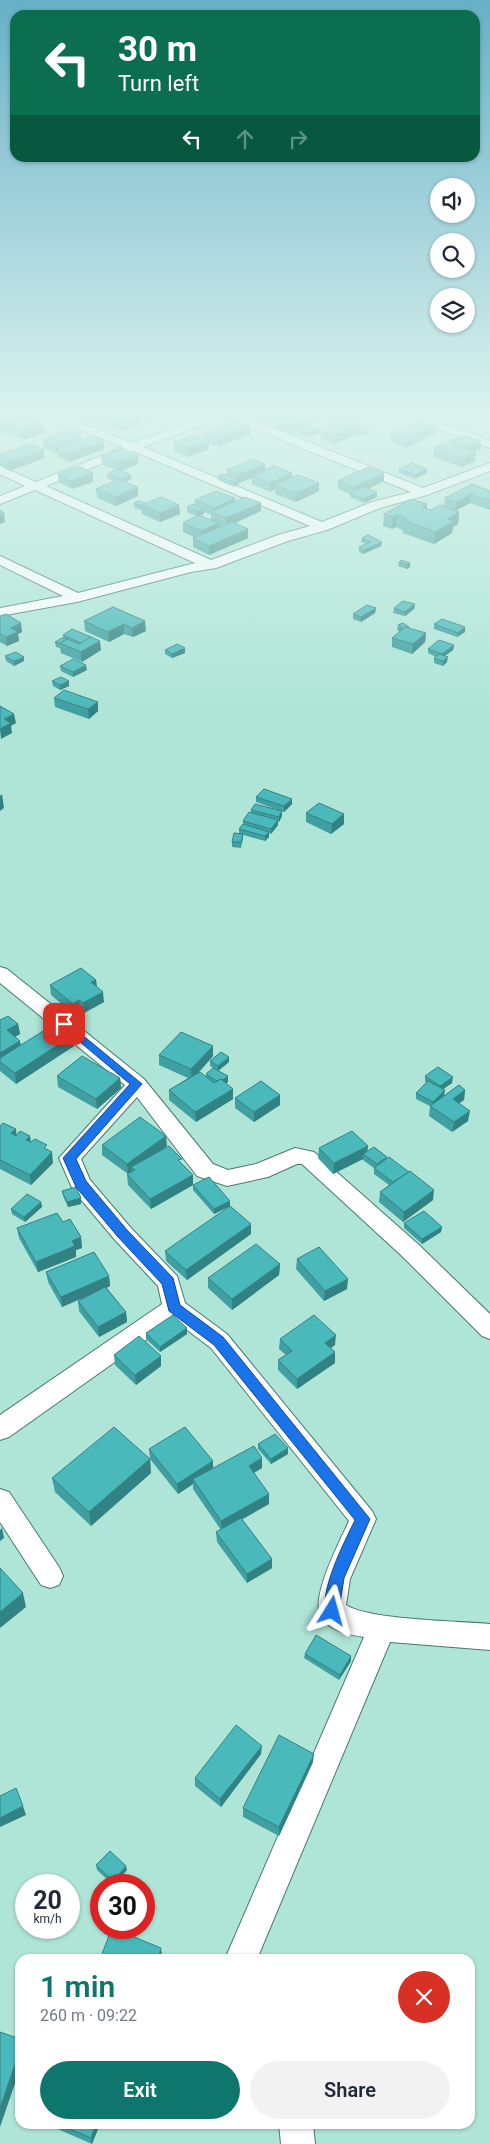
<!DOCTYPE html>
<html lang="en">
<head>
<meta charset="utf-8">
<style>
  :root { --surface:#fff; --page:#f2f2f3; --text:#1f2937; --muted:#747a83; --accent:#0f766e }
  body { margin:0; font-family:Roboto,sans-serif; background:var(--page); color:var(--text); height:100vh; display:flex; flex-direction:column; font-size:19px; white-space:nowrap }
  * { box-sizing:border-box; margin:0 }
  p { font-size:16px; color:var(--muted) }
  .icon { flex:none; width:28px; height:28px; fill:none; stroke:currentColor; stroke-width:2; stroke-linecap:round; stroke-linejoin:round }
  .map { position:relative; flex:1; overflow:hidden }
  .drawer { position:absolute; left:15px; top:1954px; width:460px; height:175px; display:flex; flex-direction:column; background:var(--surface); border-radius:15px; box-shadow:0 1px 4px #0004 }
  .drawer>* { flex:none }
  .top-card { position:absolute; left:10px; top:10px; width:470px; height:152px; border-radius:15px; box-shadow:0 1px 4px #0004; background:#0b6e4f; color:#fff; overflow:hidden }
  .controls { position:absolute; left:430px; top:178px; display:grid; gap:10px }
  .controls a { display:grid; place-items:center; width:45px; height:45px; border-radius:50%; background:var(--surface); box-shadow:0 1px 4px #0004; font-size:25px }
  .speed { position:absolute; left:15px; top:1874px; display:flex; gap:10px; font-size:25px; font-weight:700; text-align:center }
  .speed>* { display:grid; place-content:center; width:65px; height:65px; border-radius:50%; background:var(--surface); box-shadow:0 1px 4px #0004; line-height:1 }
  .speed small { font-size:12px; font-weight:400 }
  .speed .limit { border:8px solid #d22; background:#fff; color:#111 }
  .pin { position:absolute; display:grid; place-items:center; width:42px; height:42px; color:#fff; margin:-21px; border-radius:10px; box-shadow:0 2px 8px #0006 }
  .me { position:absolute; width:55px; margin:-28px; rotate:8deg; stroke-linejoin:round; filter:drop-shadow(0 0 4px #0008) }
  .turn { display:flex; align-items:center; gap:18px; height:105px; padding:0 25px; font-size:22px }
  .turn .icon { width:65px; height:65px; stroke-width:2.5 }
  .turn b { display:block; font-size:35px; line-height:42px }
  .lanes { display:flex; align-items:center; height:48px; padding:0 25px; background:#0003; justify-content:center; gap:25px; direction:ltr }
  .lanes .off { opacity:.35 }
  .round { display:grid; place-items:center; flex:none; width:52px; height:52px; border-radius:26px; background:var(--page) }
  .overview { display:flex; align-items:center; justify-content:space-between; height:85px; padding:0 25px }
  h1 { font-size:30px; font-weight:600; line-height:38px; color:var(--accent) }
  .cta { display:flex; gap:10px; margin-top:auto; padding:10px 25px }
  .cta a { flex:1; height:58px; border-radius:30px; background:var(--accent); color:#fff; font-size:20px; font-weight:600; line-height:58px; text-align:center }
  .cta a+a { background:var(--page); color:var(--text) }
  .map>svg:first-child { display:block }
</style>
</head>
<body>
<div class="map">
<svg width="490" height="2144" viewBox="0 0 490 2144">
  <rect width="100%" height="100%" fill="#afe5d7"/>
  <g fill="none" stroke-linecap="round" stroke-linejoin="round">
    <g stroke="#487a6e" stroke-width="2">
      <g id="minor">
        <path d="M37,412h15l81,31 84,-31h17l189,76 67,-25v8l-63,24 -47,13 -53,22 -39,11 -72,27 -25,4 -114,30 -77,14v-8l63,-12 -63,-31v-9l78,37 117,-30 -160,-73 -35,14v-8l25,-10 -25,-12v-8l36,16 87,-35zM225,417l186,75 -39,10 -50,20 -179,-75zM133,451l177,75 -32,9 -67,25 -165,-74z"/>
        <polygon points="392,412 408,412 490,441 490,448"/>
        <path d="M0,967l7,2 137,110 69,85 15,6 28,-6 39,-16 19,4 105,93 71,69v25l-8,-3 -79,-79 -101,-93h-5l-29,13 -41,9 -30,-10 -60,-79 -56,62 9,21 41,48 46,48 8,27 42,31 145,177 4,8 -26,60 -4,26c23,15 113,16 144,19v26l-100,-8 -133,317h-32l139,-322c-14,-2 -33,-6 -42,-18 -14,-18 18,-78 27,-98l-138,-173 -37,-28 -165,117 -9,3v-25l162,-111 -4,-18 -43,-46 -42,-50 -14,-32 66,-73 -125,-102z"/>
        <polygon points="0,1489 9,1492 59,1567 63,1576 59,1585 50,1588 41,1585 0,1522"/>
        <polygon points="279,2124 313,2124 315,2144 281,2144"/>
      </g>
    </g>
    <use href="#minor" fill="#fff" fill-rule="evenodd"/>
  </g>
  <g fill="#3f9fa1" fill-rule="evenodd">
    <polygon points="0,412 30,418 45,432 24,440 7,433 7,431 1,433 0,433"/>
    <polygon points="60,412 161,412 161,416 149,421 139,417 140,424 121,431 105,425 104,419 89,425 78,420 78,417 72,419 60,414"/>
    <polygon points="252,412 321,420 310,425 320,428 320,433 308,437 297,433 297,430 289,434 275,429 275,422 266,425 252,420"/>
    <polygon points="326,412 369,412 369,415 360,419 358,418 349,423 369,434 363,436 357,434 334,444 320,438 321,430 336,424 326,420"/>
    <polygon points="426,412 438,412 433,414"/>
    <polygon points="437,425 436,433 406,448 390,442 391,434"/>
    <polygon points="204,433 251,434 218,447 209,443 209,449 188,457 174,451 174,442 204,439"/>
    <polygon points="43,440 104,441 104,449 69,462 58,457 58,453 56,453 43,448"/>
    <polygon points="451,441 481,441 480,449 473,452 475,461 462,467 433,457 434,448 451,444"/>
    <polygon points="0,454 45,458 9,471 0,466"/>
    <polygon points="101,456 138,464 121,470 131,475 131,479 125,482 138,496 116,506 97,498 96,489 114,481 107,478 107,474 115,470 102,464"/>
    <polygon points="399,469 427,469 427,473 415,479 399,473"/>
    <polygon points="227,470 265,470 292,477 319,483 319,491 296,502 275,494 275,489 270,492 252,484 252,478 239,483 239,484 234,487 218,480 218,476 227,475"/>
    <polygon points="93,473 93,482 72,489 59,482 58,474"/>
    <polygon points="338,481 384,481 368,489 377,497 364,503 350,497 350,494 338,489"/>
    <polygon points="490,491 490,510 470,503 456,510 459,512 458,524 453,527 452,533 434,544 403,533 403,530 396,527 392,529 383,526 384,514 426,509 431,510 444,506 445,498"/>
    <path d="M235,498v3l26,2v8l-26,12 13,15 -39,17 -16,-8v-9l1,-1 -11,-5v-9l13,-7 -9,-4v-5l8,-2v-5zM204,512l7,3v5l-11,-5 4,-1z"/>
    <polygon points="134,503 179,505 180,514 160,522 142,514 142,510 141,510 134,508"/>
    <polygon points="362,538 382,542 381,546 363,554 359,552 359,547 366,544 361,542"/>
    <polygon points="399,562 410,563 410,567 407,569 398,566"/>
    <polygon points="415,604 414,609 405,616 393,613 394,608"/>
    <polygon points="113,607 146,631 133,637 124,634 109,642 85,631 84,621"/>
    <polygon points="376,608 375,613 361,622 353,619 353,614"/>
    <polygon points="0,616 22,632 18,634 19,641 7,646 0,642"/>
    <polygon points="434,624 465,632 457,637 434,629"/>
    <polygon points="398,625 426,633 425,642 412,654 392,647 392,638 400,632 397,630"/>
    <polygon points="63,635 101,650 82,662 61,653 60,648 56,647 55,642 63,638"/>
    <polygon points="454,645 453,650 445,656 447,662 443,666 434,663 434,658 436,657 428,653 428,649"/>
    <polygon points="165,650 185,653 172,658 165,654"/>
    <polygon points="5,656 24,657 24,661 14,666 6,661"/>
    <polygon points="60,666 87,670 73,677 61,671"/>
    <polygon points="52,681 69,686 60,690 53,686"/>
    <polygon points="54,698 98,711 89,719 55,707"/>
    <polygon points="256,797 292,804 284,812 256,802"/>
    <polygon points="251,810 282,811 282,816 279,822 278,822 278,825 271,834 269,833 269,837 265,841 243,835 243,839 241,848 232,847 232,842 239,834 239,829 243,824 243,821 251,813"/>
    <polygon points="306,813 344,814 344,824 331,834 306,822"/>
    <polygon points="96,980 97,987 104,1002 84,1013 80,1011 74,1014 51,995 50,985"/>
    <polygon points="0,1020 18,1024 20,1034 15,1037 21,1045 74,1046 16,1084 0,1071"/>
    <polygon points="159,1055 213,1056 199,1072 206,1077 206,1074 228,1076 228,1082 226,1083 233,1099 196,1122 169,1100 169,1090 188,1078 159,1065"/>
    <polygon points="210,1061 229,1062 218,1071 210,1066"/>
    <polygon points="57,1076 120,1078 121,1088 97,1109 58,1087"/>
    <polygon points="425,1076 452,1083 443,1089 445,1090 444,1095 465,1090 464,1100 459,1103 468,1121 452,1132 429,1116 430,1106 416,1099 416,1093 427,1083 425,1082"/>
    <polygon points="280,1095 280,1105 254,1122 235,1108 235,1098"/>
    <polygon points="0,1126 17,1135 30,1136 31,1142 48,1150 53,1163 31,1185 0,1169"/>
    <polygon points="102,1145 167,1146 158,1152 182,1164 193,1175 193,1185 230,1201 230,1206 214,1214 193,1190 193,1185 151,1209 128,1185 127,1174 128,1174 102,1155"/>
    <polygon points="319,1148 367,1151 387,1159 433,1200 403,1222 379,1202 380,1192 389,1185 374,1174 374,1168 363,1160 363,1159 333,1174 318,1158"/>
    <polygon points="62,1191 81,1198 81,1204 68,1207 63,1196"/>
    <polygon points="41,1202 42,1207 25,1222 12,1214 11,1209"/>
    <polygon points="63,1222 81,1237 82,1248 76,1250 76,1257 38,1272 19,1238 17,1228"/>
    <polygon points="404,1223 442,1227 441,1232 422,1244 404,1228"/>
    <polygon points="251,1234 187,1280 166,1261 165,1251"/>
    <polygon points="297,1259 347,1289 324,1301 296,1269"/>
    <polygon points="280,1264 279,1275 232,1310 208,1288 208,1278"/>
    <polygon points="46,1272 109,1276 110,1286 107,1288 126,1312 127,1322 99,1337 79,1311 78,1301 89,1295 62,1307 48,1282"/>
    <polygon points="187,1328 187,1334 160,1352 146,1339 146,1333"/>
    <polygon points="280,1339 335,1345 331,1348 335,1352 335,1363 297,1389 278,1370 278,1360 286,1355 279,1349"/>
    <polygon points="114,1355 161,1366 136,1385 115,1365"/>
    <polygon points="258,1444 288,1454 271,1464 258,1449"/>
    <polygon points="149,1449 213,1461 213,1468 262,1458 262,1468 254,1473 269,1494 269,1504 242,1519 272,1559 272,1568 247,1583 217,1542 216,1532 221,1530 193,1489 193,1484 178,1494 150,1459 151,1473 91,1526 55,1492 52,1478 150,1459"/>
    <polygon points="305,1654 351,1661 339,1680 304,1658"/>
    <polygon points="261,1754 221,1807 195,1786 195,1778"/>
    <polygon points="313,1762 279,1836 243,1817 243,1808"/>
    <polygon points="96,1865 127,1870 113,1885 97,1870"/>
    <polygon points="46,2124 100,2124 92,2144"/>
  </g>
  <g fill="#338283">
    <polygon points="0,412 17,412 0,420"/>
    <polygon points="71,412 91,412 77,412 78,417 72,419"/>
    <polygon points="102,412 120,412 104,417 104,419 89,425 88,417"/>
    <polygon points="151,412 161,412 161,416 149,421 148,413"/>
    <polygon points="279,412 297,412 275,420 275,422 266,425 266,417"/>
    <polygon points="322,412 321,420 300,429 297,428 297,430 289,434 289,426"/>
    <polygon points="354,412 358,412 358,418 343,427 343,418"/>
    <polygon points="367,412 369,412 369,415 360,419 360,414"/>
    <polygon points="30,415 31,423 6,425 7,431 1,433 1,425"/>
    <polygon points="139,416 140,424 121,431 121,423"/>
    <polygon points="44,424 45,432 24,440 23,432"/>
    <polygon points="437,425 436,433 406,448 406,439"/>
    <polygon points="251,426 251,434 218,447 218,438"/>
    <polygon points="357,426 357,434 334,444 334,436"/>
    <polygon points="320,428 320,433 308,437 308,433"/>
    <polygon points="369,430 369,434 363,436 363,432"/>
    <polygon points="81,435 82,443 57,448 58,453 56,453 55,445"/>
    <polygon points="104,441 104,449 69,462 69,454"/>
    <polygon points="209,441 209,449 188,457 188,449"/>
    <polygon points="481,441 480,449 467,455 467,447"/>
    <polygon points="44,450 45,458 9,471 8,462"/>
    <polygon points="476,453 475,461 462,467 463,459"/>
    <polygon points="138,456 138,464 118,472 117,463"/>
    <polygon points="265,464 265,472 252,476 252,478 239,483 239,484 234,487 234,482 238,480 238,475"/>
    <polygon points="427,469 427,473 415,479 415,475"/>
    <polygon points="93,473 93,482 72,489 71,481"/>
    <polygon points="292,473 292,482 275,485 275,489 270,492 270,483"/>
    <polygon points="384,473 384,481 355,495 354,494 354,487"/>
    <polygon points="131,475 131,479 120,484 120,479"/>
    <polygon points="319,483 319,491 296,502 296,493"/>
    <polygon points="138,487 138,496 116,506 115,497"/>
    <polygon points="377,492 377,497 364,503 364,499"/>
    <polygon points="471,494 470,503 455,511 456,502"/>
    <polygon points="235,498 235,507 215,514 215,508"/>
    <polygon points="261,503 261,511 226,527 226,518"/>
    <polygon points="427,504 426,516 422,507"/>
    <polygon points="179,505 180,514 160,522 160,513"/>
    <polygon points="204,509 204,514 197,516 197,512"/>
    <polygon points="459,512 458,524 453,527 452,533 434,544 435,532 447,519"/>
    <polygon points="4,513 5,522 0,524 0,515"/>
    <polygon points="397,515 396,527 392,529 393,517"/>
    <polygon points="219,523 219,532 202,540 202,531"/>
    <polygon points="248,529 248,538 209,555 209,546"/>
    <polygon points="382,542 381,546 363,554 364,550"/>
    <polygon points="410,563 410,567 407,569 407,565"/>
    <polygon points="415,604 414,609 405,616 405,612"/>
    <polygon points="376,608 375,613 361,622 361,617"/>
    <polygon points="145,621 146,631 133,637 132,628"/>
    <polygon points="21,623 22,632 18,634 19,641 7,646 6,637 11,628"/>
    <polygon points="124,624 124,634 109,642 108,632"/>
    <polygon points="465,627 465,632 457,637 458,633"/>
    <polygon points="426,633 425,642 412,654 413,644"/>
    <polygon points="100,641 101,650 82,662 81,652"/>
    <polygon points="454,645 453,650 442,658 442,654"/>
    <polygon points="185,648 185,653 172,658 172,654"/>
    <polygon points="24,657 24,661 14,666 14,661"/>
    <polygon points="448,657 447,662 443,666 443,661"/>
    <polygon points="86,665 87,670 73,677 73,672"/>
    <polygon points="69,681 69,686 60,690 60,685"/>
    <polygon points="98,702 98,711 89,719 88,709"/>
    <polygon points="14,714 16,723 11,726 12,733 1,739 0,729 4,719"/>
    <polygon points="2,794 4,808 0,811 0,796"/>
    <polygon points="292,799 292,804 284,812 284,806"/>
    <polygon points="282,811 282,816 279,822 279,817"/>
    <polygon points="344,814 344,824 331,834 332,824"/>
    <polygon points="278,820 278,825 271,834 271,829"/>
    <polygon points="269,832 269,837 265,841 265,836"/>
    <polygon points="96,980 97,990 91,982"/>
    <polygon points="103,992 104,1002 84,1013 83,1003"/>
    <polygon points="79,1000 80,1011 74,1014 73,1004"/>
    <polygon points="18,1024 20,1034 8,1041 7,1030"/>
    <polygon points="73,1035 74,1046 16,1084 15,1073"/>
    <polygon points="20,1041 22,1052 0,1062 0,1053"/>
    <polygon points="213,1046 213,1056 192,1080 191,1069"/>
    <polygon points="229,1057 229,1062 218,1071 218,1066"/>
    <polygon points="228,1076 228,1082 220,1088 220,1083"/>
    <polygon points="453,1077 452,1083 439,1092 440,1086"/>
    <polygon points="120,1078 121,1088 97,1109 96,1099"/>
    <polygon points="233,1089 233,1099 196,1122 195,1112"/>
    <polygon points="445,1090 444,1095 432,1107 433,1102"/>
    <polygon points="465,1090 464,1100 451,1109 453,1099"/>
    <polygon points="280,1095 280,1105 254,1122 254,1112"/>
    <polygon points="470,1111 468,1121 452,1132 454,1122"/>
    <polygon points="16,1129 17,1139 11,1133"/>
    <polygon points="30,1136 31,1146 26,1140"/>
    <polygon points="166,1136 167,1146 134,1170 131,1167 132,1172 128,1174 127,1164"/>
    <polygon points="368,1146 367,1157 363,1154 363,1159 333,1174 334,1163"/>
    <polygon points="52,1152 53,1163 31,1185 30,1175"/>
    <polygon points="193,1175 193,1185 151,1209 150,1199"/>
    <polygon points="434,1190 433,1200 403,1222 404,1212"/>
    <polygon points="81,1198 81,1204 68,1207 67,1202"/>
    <polygon points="230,1201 230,1206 214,1214 214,1209"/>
    <polygon points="41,1202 42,1207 25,1222 24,1217"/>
    <polygon points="251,1224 251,1234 187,1280 186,1270"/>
    <polygon points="442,1227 441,1232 422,1244 422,1239"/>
    <polygon points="81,1237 82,1248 76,1250 76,1257 38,1272 36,1262 72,1241"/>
    <polygon points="280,1264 279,1275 232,1310 232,1299"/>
    <polygon points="109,1276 110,1286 62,1307 61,1297"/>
    <polygon points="348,1279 347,1289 324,1301 325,1291"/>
    <polygon points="126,1312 127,1322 99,1337 98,1327"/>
    <polygon points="187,1328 187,1334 160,1352 160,1347"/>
    <polygon points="336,1335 335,1345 324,1353 325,1343"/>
    <polygon points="335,1352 335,1363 297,1389 297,1379"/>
    <polygon points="161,1356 161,1366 136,1385 135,1375"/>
    <polygon points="288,1448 288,1454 271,1464 271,1459"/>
    <polygon points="262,1458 262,1468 249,1475 249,1466"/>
    <polygon points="150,1459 151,1473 91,1526 89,1512"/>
    <polygon points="213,1461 213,1471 193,1479 193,1484 178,1494 177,1484"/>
    <polygon points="269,1494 269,1504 222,1531 221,1521"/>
    <polygon points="2,1528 4,1538 0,1541 0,1530"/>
    <polygon points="272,1559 272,1568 247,1583 247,1574"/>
    <polygon points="23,1593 26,1607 0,1628 0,1612"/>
    <polygon points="351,1656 351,1661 339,1680 340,1675"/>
    <polygon points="262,1746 261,1754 221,1807 220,1799"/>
    <polygon points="314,1754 313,1762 279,1836 279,1827"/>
    <polygon points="23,1806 26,1815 0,1827 0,1818"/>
    <polygon points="126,1866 127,1870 114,1885 113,1881"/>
    <polygon points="161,1948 162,1956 161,1959 158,1959"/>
    <polygon points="20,2050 20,2069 0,2127 0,2108"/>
    <polygon points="96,2124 100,2124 92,2144 91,2138"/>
  </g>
  <g fill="#49b9bb" stroke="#338283">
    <polygon points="11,412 23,412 30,415 0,425 0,416"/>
    <polygon points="77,412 102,412 88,417"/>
    <polygon points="117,412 129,412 139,416 121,423 104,417"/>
    <polygon points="252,412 279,412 266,417"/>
    <polygon points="296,412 322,412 289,426 275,420"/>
    <polygon points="326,412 356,412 343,418"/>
    <polygon points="358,412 367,412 360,414 358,413"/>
    <polygon points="27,417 44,424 23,432 6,425"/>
    <polygon points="237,420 251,426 218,438 204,433"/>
    <polygon points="422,420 437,425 406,439 391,434"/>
    <polygon points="344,421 357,426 334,436 321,430"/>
    <polygon points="309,424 320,428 308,433 297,428"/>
    <polygon points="360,426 369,430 363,432 357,430 357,427"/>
    <polygon points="68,430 81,435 55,445 43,440"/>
    <polygon points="194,435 209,441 188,449 174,442"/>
    <polygon points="464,435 481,441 467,447 451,441"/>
    <polygon points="92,436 104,441 69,454 57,448"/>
    <polygon points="447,442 476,453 463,459 434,448"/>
    <polygon points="31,444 44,450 8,462 0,458 0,454"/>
    <polygon points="122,448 138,456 117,463 101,456"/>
    <polygon points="253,459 265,464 238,475 227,470"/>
    <polygon points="412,463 427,469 415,475 399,469"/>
    <polygon points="79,466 93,473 71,481 58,474"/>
    <polygon points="274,466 292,473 270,483 252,476"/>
    <polygon points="368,467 384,473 354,487 338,481"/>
    <polygon points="118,469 131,475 120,479 107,474"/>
    <polygon points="223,474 239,480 234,482 218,476"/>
    <polygon points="298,475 319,483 296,493 275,485"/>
    <polygon points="119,479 138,487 115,497 96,489"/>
    <polygon points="472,484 490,491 490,501 471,494 456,502 445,498"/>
    <polygon points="363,487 377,492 364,499 350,493"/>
    <polygon points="216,491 235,498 215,508 195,500"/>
    <polygon points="161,497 179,505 160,513 142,505"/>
    <polygon points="245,497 261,503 226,518 211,512"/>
    <polygon points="411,499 427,504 422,507 431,510 440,505 459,512 447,519 454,521 435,532 404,520 407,519 397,515 393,517 384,514"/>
    <polygon points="139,501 146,503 141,506 134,503"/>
    <polygon points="194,504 204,509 197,512 187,507"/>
    <polygon points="0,510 4,513 0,515"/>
    <polygon points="198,515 219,523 202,531 183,523"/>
    <polygon points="232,522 248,529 209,546 193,538"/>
    <polygon points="368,535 382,542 364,550 359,547 371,542 362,538"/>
    <polygon points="401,560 410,563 407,565 399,562"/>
    <polygon points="403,601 415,604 405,612 394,608"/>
    <polygon points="367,605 376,608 361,617 353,614"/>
    <polygon points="113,607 145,621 132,628 124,624 108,632 84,621"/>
    <polygon points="6,614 21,623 11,628 18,632 6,637 0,634 0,616"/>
    <polygon points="442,619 465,627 458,633 434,624"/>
    <polygon points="403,623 409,627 407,628 405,627 403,629 398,625"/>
    <polygon points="405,627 426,633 413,644 392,638"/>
    <polygon points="72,629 91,637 81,643 63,635"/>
    <polygon points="91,637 100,641 81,652 60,643 67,639 79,644"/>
    <polygon points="62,638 67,639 60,643 61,644 55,642"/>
    <polygon points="439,640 454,645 442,654 428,649"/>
    <polygon points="177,644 185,648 172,654 165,650"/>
    <polygon points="16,652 24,657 14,661 5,656"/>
    <polygon points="439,654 448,657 443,661 434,658"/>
    <polygon points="73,659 86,665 73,672 60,666"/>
    <polygon points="61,677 69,681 60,685 52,681"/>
    <polygon points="64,690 98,702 88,709 54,698"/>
    <polygon points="0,706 14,714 4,719 11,723 0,729"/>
    <polygon points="264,789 292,799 284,806 256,797"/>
    <polygon points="319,803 344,814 332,824 306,813"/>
    <polygon points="255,804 282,811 279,817 251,810"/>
    <polygon points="249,812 278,820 271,829 243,821"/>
    <polygon points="243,824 269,832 265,836 239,829"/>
    <polygon points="234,833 243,834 241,842 232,842"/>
    <polygon points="81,968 96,980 91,982 103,992 83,1003 79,1000 73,1004 50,985"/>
    <polygon points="8,1016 18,1024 7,1030 20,1041 0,1053 0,1020"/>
    <polygon points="56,1023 73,1035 15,1073 0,1062 0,1058"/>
    <polygon points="181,1032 213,1046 191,1069 159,1055"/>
    <polygon points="221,1052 229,1057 218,1066 210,1061"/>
    <polygon points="82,1056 120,1078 96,1099 57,1076"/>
    <polygon points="438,1067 453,1077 440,1086 425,1076"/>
    <polygon points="213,1068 228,1076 223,1080 221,1079 217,1081 206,1074"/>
    <polygon points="200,1072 214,1083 221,1079 233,1089 195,1112 169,1090"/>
    <polygon points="261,1081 280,1095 254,1112 235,1098"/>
    <polygon points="428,1081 445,1090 433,1102 416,1093"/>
    <polygon points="459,1085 465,1090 453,1099 470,1111 454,1122 430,1106"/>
    <polygon points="140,1117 166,1136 127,1164 102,1145"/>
    <polygon points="3,1123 16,1129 11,1133 16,1136 20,1131 30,1136 26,1140 31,1142 35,1139 47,1145 44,1148 52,1152 30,1175 0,1160 0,1126"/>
    <polygon points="352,1131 368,1146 334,1163 319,1148"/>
    <polygon points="169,1146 182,1159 178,1160 193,1175 150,1199 127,1174 135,1170 131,1167"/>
    <polygon points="374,1147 387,1157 377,1164 363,1154"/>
    <polygon points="389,1157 409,1172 393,1182 374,1168"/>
    <polygon points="410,1171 434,1190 404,1212 380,1192"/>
    <polygon points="209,1177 230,1201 214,1209 193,1185"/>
    <polygon points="76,1187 81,1198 67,1202 62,1191"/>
    <polygon points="27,1194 41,1202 24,1217 11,1209"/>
    <polygon points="230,1206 251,1224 186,1270 165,1251"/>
    <polygon points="424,1211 442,1227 422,1239 404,1223"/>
    <polygon points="57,1213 63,1222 70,1219 81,1237 72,1241 75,1246 36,1262 17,1228"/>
    <polygon points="256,1244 280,1264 232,1299 208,1278"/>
    <polygon points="319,1247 348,1279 325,1291 297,1259"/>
    <polygon points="94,1252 109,1276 61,1297 46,1272"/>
    <polygon points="105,1287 126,1312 98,1327 78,1301"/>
    <polygon points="173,1315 187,1328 160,1347 146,1333"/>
    <polygon points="314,1315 336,1335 325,1343 335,1352 297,1379 278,1360 292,1351 280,1339"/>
    <polygon points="139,1336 161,1356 135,1375 114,1355"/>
    <polygon points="114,1427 150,1459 89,1512 52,1478"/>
    <polygon points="185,1427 213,1461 177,1484 149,1449"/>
    <polygon points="275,1434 288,1448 271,1459 258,1444"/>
    <polygon points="254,1446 262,1458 249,1466 269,1494 221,1521 193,1479"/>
    <polygon points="241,1518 272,1559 247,1574 216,1532"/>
    <polygon points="0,1568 23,1593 0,1612"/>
    <polygon points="316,1635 351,1656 340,1675 305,1654"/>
    <polygon points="236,1725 262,1746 220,1799 195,1778"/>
    <polygon points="279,1735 314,1754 279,1827 243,1808"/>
    <polygon points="16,1788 23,1806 0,1818 0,1796"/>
    <polygon points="110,1851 126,1866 113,1881 96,1865"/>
    <polygon points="112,1928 161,1948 158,1959 100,1959"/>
    <polygon points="0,2032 20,2039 20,2050 0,2108"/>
    <polygon points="58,2124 96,2124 91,2138"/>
  </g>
  <linearGradient id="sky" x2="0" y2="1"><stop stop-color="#67b0c7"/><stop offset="0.58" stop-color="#dbf3ed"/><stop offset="1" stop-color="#dbf3ed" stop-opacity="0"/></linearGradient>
  <rect width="490" height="712" fill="url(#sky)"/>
  <path fill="#1a73e8" stroke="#114b97" d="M64,1020l78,64 -66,75 10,22 41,49 46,48 7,27 43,32 147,182 -26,59 -6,38 -6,2 -5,-2c-10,-22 18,-75 28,-96l-141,-175 -45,-34 -7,-27 -44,-47 -42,-50 -13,-29 67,-74 -69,-58v-5z"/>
</svg>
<div class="controls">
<a><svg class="icon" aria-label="sound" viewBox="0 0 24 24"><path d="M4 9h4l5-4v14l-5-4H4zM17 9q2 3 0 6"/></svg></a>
<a><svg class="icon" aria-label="search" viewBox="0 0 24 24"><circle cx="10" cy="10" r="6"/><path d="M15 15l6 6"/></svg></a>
<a><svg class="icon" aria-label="layers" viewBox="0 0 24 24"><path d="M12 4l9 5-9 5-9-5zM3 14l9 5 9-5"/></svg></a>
</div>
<div class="speed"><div>20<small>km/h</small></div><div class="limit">30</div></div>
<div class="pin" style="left:64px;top:1024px;background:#d93025"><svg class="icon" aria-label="arrive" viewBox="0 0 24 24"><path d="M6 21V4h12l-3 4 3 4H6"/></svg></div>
<svg class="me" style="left:332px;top:1611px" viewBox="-20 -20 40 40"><path d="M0-17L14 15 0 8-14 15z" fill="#1a73e8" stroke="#fff" stroke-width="4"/></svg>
<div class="top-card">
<div class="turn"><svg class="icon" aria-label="left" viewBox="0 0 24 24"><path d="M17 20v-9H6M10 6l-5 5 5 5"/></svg><div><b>30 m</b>Turn left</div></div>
<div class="lanes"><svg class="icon" aria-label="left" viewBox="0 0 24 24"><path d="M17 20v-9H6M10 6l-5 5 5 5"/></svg><svg class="icon off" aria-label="ahead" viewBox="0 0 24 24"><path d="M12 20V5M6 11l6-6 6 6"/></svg><svg class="icon off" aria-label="right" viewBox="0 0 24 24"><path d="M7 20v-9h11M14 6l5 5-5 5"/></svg></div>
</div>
<section class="drawer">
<div class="overview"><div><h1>1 min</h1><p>260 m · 09:22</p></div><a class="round" style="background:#d93025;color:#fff"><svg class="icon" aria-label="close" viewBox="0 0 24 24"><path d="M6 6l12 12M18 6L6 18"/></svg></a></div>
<div class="cta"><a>Exit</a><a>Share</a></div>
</section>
</div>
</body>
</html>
